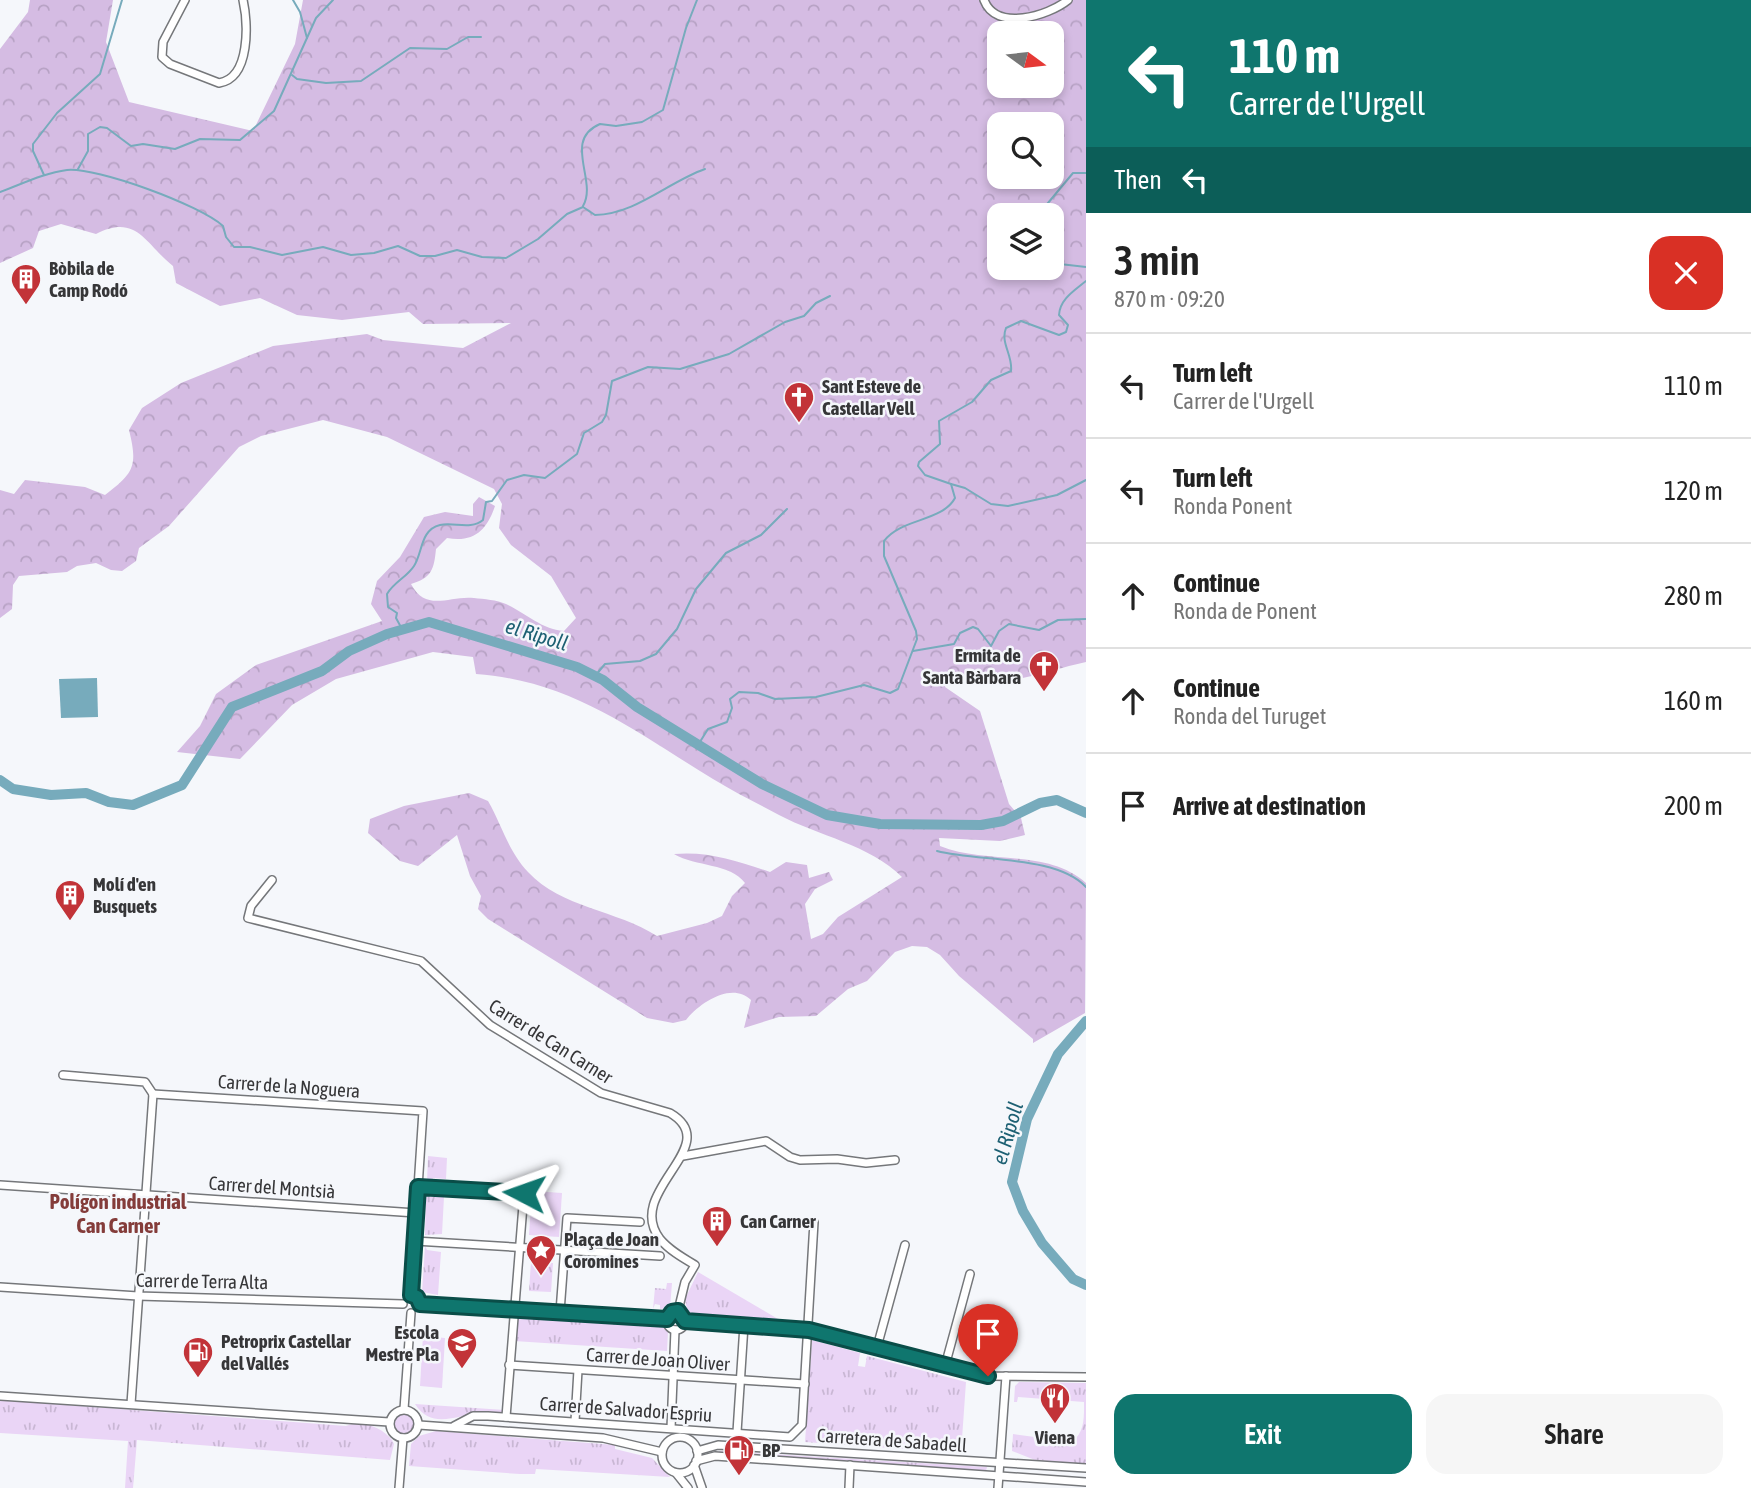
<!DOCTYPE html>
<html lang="en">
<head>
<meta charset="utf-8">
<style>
  :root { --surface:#fff; --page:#f6f6f6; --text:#222; --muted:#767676; --line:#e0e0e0; --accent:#0f766e }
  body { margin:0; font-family:"Asap Condensed",sans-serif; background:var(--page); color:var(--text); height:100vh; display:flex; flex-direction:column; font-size:26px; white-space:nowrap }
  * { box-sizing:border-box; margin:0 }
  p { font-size:23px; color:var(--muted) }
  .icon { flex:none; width:38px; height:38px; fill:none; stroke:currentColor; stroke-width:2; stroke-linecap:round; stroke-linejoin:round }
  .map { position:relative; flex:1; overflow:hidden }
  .panel { display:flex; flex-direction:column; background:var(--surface); width:665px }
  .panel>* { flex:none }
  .hud { background:#0f766e; color:#fff; overflow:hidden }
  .needle { width:46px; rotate:105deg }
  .controls { position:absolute; left:987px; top:21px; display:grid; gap:14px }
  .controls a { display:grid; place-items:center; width:77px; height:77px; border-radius:14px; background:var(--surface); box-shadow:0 4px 10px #0003; font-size:35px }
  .pin { position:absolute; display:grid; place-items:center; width:60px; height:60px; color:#fff; margin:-72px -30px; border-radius:50% 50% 50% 0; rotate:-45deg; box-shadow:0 0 7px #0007 }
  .pin .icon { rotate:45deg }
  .me { position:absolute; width:77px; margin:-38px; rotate:274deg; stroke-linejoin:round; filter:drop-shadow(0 0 5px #0008) }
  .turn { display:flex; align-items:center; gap:24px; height:147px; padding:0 28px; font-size:32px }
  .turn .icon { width:91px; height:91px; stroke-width:2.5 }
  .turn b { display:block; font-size:49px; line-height:60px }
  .then { display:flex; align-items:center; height:66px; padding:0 28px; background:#0003; gap:14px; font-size:26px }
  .round { display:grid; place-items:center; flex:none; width:74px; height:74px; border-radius:21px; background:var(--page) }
  .summary { display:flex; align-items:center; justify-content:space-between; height:119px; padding:0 28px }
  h1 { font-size:42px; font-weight:600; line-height:52px }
  .action { display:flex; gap:14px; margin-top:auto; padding:14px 28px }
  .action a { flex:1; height:80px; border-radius:21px; background:var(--accent); color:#fff; font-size:28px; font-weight:600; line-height:80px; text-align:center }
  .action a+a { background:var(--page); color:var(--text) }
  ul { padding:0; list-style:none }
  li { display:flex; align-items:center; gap:21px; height:105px; padding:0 28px; border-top:2px solid var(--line) }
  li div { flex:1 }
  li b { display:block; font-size:26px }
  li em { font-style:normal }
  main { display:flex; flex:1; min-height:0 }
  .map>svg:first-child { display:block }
</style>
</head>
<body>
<main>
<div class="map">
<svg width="1086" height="1488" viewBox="0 0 1086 1488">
  <defs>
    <pattern id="grass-tufts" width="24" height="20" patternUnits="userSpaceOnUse" patternTransform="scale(1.75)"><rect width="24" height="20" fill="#ead5f6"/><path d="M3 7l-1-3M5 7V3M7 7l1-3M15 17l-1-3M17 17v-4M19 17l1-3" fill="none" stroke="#c9b7d4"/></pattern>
    <pattern id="forest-crowns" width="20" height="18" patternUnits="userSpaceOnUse" patternTransform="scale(1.75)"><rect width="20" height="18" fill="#d5bce3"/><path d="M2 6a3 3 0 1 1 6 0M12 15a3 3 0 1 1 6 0" fill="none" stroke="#b7a2c4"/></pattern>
  </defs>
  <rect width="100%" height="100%" fill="#f5f7fb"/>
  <g fill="url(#grass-tufts)">
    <polygon points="428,1156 447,1158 446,1179 433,1178 432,1182 427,1182"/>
    <polygon points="426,1191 431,1192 431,1196 444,1197 442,1234 425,1235"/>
    <polygon points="425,1246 427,1250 441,1252 438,1295 422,1292"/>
    <polygon points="531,1262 553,1263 551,1292 529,1291"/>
    <polygon points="698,1272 778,1319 688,1314 685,1299"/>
    <polygon points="667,1283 672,1283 670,1308 660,1309 660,1305 655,1304 653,1309 655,1288 666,1289"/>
    <polygon points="517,1318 665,1327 668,1332 667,1351 514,1341"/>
    <polygon points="812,1340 860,1353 858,1366 865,1367 867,1356 966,1382 961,1453 805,1442"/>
    <path d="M1019,1382l67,1v81l-51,-4 -23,-9 1,-17 59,8c13,-10 12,-25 12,-40l-66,-5 -1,5h-3l1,-16z"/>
    <path d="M0,1400l346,26c15,-7 36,1 46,14l2,4 -4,16 -253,-20 -4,48h-8l3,-47 -128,-8z"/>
    <path d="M415,1404l90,6 -1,4c-7,-1 -15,-2 -22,-1 -24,1 -50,18 -67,-9z"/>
    <circle cx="404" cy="1423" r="11"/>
    <polygon points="436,1431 615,1445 615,1449 652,1458 670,1477 536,1469 535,1474 520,1474 409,1466 411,1444 419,1436"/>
    <polygon points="719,1451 987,1467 986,1471 719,1453"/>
  </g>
  <path fill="url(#forest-crowns)" fill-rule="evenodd" d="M30,0h83l-7,42 23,60 124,29 42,-87 8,-44h783v662c-33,7 -70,22 -104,20 -12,-1 -17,-11 -30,-9l-6,6 -1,8 35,24 29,93 12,14 4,17 -25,6 -61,-3 1,8c46,19 107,2 146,37l-1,130 -52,30v-4l-74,-63 -19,-21 -13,-8 -15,-1 -17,6 -28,29 -19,8 -32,27 -37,1 -35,11 7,-28c-19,-19 -52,3 -65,20l-13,3 -26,-5 -159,-99 -10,-10 3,-13 -11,-20 -13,-41 -39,31 -18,-5 -32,-28 2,-14 34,-13 65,-13 19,8c14,24 20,50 40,71 33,36 89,38 129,64l50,-13 15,-7 10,-20 13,-13c-15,-20 -49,-16 -71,-29 35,-3 63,7 96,18l16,-10 21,3 2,13 20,-6 4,8 -18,9 -10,15 6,35 12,-5 15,-17 64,-40c-32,-32 -83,-41 -123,-62 -22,-12 -45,-23 -66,-36 -79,-48 -141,-98 -237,-105l-3,-17 -40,-5 -97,27 -44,26 -52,54 -63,-7 23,-26 16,-32 40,-29 126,-44 -11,-17 6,-23 23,-24 24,-40 21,-5 28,4v-12l6,-7 16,9c-8,24 -21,37 -48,32l-11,11c-2,20 -4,29 -25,35 15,29 39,11 63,14 10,1 23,2 32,6 20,9 35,25 58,27l12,-13 -25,-42 -40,-31 -12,-17 3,-24 -8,-15 -107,-52 -64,-17 -62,16 -22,11 -70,79 -30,22 -3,13 -14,10 -11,-1 -15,-7 -19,3 -10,6 -48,4 -6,9 -1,24 -12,9v-128l14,4 11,-14 60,7 20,8c29,-22 33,-29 24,-65l13,-22 39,-25 92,-37 94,-12 16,6 80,8 48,-25 -88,1 -14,-12 -67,8 -45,-5 -37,-17 -40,8 -44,-23 -3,-17c-28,-22 -36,-53 -77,-32l-35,-10 -22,7 -6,17 -33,15v-214l28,-37zM999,33h53v53h-53zM999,124h53v53h-53zM999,215h53v53h-53z"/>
  <g fill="#ead5f6">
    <polygon points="532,1191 562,1193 559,1237 529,1235"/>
    <polygon points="423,1336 445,1338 442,1388 420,1386"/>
  </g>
  <polygon fill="#77abbc" points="97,678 98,717 61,718 59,679"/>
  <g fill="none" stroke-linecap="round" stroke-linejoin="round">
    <g stroke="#77abbc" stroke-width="2">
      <polyline points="293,0 300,12 307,38"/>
      <polyline points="292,75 297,79 326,83 361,81 410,48 447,49 468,37 481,37"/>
      <polyline points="78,169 88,151 88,134 100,127 107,128 131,146 143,144 175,149 200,139 240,140 274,111 316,18 333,0"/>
      <polyline points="44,175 33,151 33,144 57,113 100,74 122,0"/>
      <path d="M0,192c22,-8 44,-19 67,-22 30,-3 133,35 156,56l3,11 8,10h16l32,8 41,-8 28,8 23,-2 24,-7 22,10h15l22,-6 25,7 24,1 32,-19 29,-25 16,-7"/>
      <path d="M583,206c15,-25 -21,-66 17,-82l16,2 26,-4 21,-12 23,-82 11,-28"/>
      <path d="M583,207l12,8c41,-1 73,-33 110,-46"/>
      <polyline points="1038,215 1073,173 1086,173"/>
      <polyline points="1006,268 1015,275 1038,276 1060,264 1086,267"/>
      <polyline points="951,484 965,488 991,504 1008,506 1057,495 1086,480"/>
      <path d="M402,629l-6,-11 1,-5 -9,-6 -1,-13c7,-12 20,-17 27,-28 9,-14 6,-36 26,-41 14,-3 31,5 43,-5l3,-18 6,-1 15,-21 17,-5 21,3 32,-24 7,-21 18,-11 4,-7 6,-34 36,-14 32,2 49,-15 56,-32 19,-6 12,-13 14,-7"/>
      <polyline points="913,651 954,644 960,633 973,627 978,629 991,646 999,631 1009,624 1039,630 1058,620 1086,619"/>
      <polyline points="595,676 605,664 640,661 656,654 677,629 696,589 726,553 761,535 787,509"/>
      <path d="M698,745l10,-16 19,-7 5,-14 -2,-9 9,-7 19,1 17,6 41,-2 48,-12 26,8 8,-4 19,-50 -1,-8 -32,-75v-15c17,-23 58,-19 71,-43l-4,-14 -26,-9 -7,-9 1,-4 21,-18 -1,-23 33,-19 19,-22 20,-9c2,-16 -11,-28 -5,-43l15,-7 38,14 7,-3 2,-7 -9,-10c1,-16 15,-24 27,-34"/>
      <polyline points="1084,811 1086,812"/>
      <path d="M937,851c42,11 119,4 149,36"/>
    </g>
    <g stroke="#77abbc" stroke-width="10">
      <polyline points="0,780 13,789 51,795 86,793 109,802 133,805 182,785 232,707 322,671 349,651 387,634 429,622 577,667 603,680 637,707 762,784 827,815 880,824 981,825 1003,821 1040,803 1057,800 1086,813"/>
      <polyline points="1086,1021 1058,1054 1027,1119 1012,1182 1023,1211 1042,1243 1073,1279 1086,1285"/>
    </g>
    <g stroke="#75777a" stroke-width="10">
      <g id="minor">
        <path d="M185,0l-22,42 -1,15 8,7 49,19c32,-5 29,-61 24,-83"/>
        <path d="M984,0c12,32 64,16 84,0"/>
        <path d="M272,880l-21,26 -3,12 173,43 69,64 111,68 69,20c56,33 -47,78 -10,126 9,11 23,19 35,26l-10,17 -7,29"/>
        <polyline points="63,1075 145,1082 153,1094"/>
        <polyline points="153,1094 423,1111 411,1295"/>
        <polyline points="683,1156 766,1141 790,1157 800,1160 837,1159 866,1163 895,1160"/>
        <polyline points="0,1185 416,1213"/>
        <polyline points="418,1187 524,1193 506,1417"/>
        <polyline points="415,1241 660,1256"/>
        <polyline points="0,1287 138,1296 403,1304"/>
        <polyline points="420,1304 667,1319"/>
        <circle cx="676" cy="1321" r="9"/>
        <polyline points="560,1312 567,1218 640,1222"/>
        <polyline points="686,1321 809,1330 988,1376 1086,1377"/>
        <polyline points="877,1347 905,1245"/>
        <polyline points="509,1365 805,1384"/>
        <polyline points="945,1366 970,1274"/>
        <polyline points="0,1396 389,1422"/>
        <polyline points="131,1404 153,1094"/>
        <polyline points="404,1409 411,1313"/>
        <circle cx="404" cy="1424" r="14"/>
        <polyline points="575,1421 578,1370"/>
        <polyline points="419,1425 603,1438 662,1452"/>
        <polyline points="454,1426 473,1416 488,1416 790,1437 802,1425 814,1222"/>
        <polyline points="671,1428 675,1330"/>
        <polyline points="737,1432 744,1325"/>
        <circle cx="680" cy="1455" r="18"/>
        <polyline points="697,1451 718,1445 1086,1468"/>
        <polyline points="696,1461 715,1456 1086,1482"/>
        <polyline points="694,1465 702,1488"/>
        <polyline points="676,1473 688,1488"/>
        <polyline points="399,1488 403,1438"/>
        <polyline points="849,1488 850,1465"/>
        <polyline points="998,1488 1006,1376"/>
      </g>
    </g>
    <use href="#minor" stroke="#fff" stroke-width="7"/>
  </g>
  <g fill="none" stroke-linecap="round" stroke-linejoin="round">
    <g stroke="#0a4d48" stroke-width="18">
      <polyline id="route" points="524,1193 418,1187 411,1295 417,1297 420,1304 667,1319 672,1312 678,1311 685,1321 809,1330 988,1376"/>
    </g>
    <use href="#route" stroke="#0f766e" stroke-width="12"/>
  </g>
  <defs>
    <g id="building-pin" transform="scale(1.575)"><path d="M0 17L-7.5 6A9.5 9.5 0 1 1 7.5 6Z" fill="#c23338" stroke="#f5f7fb"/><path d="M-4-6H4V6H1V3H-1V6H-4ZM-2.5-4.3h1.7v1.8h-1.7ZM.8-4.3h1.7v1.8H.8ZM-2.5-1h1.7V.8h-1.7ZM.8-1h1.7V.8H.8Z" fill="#fff"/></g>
    <g id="church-pin" transform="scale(1.575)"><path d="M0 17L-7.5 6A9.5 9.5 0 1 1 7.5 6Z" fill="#c23338" stroke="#f5f7fb"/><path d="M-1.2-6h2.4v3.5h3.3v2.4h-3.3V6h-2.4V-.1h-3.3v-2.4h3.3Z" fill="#fff"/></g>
    <g id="sight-pin" transform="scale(1.575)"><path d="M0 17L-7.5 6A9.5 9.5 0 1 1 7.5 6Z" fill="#c23338" stroke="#f5f7fb"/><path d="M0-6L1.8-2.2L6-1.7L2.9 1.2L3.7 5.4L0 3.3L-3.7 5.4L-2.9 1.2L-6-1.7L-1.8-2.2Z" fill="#fff"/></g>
    <g id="school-pin" transform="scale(1.575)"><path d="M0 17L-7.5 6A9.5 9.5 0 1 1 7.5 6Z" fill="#c23338" stroke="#f5f7fb"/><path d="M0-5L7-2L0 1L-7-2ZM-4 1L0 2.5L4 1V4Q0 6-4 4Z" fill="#fff"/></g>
    <g id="fuel-pin" transform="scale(1.575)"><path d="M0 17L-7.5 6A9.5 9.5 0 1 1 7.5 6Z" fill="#c23338" stroke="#f5f7fb"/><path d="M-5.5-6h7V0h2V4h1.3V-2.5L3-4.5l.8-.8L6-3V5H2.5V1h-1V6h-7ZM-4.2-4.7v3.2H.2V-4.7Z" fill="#fff"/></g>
    <g id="restaurant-pin" transform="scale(1.575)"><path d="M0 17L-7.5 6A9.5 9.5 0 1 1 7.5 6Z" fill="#c23338" stroke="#f5f7fb"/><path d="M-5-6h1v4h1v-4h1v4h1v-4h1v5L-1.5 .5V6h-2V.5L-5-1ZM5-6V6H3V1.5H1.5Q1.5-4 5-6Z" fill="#fff"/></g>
  </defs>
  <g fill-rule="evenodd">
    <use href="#building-pin" x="26" y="279"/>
    <use href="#church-pin" x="799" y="397"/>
    <use href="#church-pin" x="1044" y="666"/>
    <use href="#building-pin" x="70" y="895"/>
    <use href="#building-pin" x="717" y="1221"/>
    <use href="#sight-pin" x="541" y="1250"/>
    <use href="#school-pin" x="462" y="1343"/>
    <use href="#fuel-pin" x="198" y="1352"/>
    <use href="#restaurant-pin" x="1055" y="1398"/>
    <use href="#fuel-pin" x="739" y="1450"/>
  </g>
  <g text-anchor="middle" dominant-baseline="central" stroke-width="5" stroke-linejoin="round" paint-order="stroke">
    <g font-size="19" font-weight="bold" fill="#363638" stroke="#f5f7fb" text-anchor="start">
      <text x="49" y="268">Bòbila de<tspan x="49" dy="22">Camp Rodó</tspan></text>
      <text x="822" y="386">Sant Esteve de<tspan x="822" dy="22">Castellar Vell</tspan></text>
      <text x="1021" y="655" text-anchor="end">Ermita de<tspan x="1021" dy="22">Santa Bàrbara</tspan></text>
      <text x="93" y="884">Molí d'en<tspan x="93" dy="22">Busquets</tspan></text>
      <text x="740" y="1221">Can Carner</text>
      <text x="564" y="1239">Plaça de Joan<tspan x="564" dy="22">Coromines</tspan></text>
      <text x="439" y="1332" text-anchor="end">Escola<tspan x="439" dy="22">Mestre Pla</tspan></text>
      <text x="221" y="1341">Petroprix Castellar<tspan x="221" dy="22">del Vallés</tspan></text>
      <text x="1055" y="1437" text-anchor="middle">Viena</text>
      <text x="762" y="1450">BP</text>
    </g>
    <g font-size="19" fill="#363638" stroke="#f5f7fb">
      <text transform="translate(551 1041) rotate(32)">Carrer de Can Carner</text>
      <text transform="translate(289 1086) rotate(4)">Carrer de la Noguera</text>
      <text transform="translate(272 1187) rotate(4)">Carrer del Montsià</text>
      <text transform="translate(202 1281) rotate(1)">Carrer de Terra Alta</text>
      <text transform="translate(658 1359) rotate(4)">Carrer de Joan Oliver</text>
      <text transform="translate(626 1409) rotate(4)">Carrer de Salvador Espriu</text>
      <text transform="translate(892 1440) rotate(4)">Carretera de Sabadell</text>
    </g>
    <g font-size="21" font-style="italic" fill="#1d6073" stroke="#f5f7fb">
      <text transform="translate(537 634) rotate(17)">el Ripoll</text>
      <text transform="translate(1007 1133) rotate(-74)">el Ripoll</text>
    </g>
    <g font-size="21" font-weight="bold" fill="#843c3a" stroke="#f5f7fb">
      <text x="118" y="1201">Polígon industrial<tspan x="118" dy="24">Can Carner</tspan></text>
    </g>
  </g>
</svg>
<div class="controls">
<a><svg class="needle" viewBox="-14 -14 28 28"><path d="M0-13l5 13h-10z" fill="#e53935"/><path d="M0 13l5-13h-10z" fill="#767676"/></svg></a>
<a><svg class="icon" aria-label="search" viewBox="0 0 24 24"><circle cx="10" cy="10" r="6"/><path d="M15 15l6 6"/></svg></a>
<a><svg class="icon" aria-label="layers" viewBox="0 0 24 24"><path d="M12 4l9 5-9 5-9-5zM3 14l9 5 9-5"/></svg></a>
</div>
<div class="pin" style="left:988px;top:1376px;background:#d93025"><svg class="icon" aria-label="arrive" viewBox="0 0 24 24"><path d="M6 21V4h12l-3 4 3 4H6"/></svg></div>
<svg class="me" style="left:524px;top:1193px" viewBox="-20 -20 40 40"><path d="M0-17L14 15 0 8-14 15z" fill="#0f766e" stroke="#fff" stroke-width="4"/></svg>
</div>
<section class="panel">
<div class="hud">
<div class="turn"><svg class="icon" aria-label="left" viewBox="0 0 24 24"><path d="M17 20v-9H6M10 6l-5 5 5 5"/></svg><div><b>110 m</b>Carrer de l'Urgell</div></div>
<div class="then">Then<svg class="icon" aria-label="left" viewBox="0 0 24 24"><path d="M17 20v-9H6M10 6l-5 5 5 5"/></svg></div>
</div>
<div class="summary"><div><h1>3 min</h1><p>870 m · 09:20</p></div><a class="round" style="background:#d93025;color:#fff"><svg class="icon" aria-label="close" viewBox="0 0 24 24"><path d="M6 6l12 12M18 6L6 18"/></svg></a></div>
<ul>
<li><svg class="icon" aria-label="left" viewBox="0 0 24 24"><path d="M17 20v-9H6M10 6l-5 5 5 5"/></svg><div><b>Turn left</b><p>Carrer de l'Urgell</p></div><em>110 m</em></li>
<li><svg class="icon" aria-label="left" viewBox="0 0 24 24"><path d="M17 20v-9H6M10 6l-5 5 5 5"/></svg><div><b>Turn left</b><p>Ronda Ponent</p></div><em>120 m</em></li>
<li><svg class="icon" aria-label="ahead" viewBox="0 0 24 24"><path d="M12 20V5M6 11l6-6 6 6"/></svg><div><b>Continue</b><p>Ronda de Ponent</p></div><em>280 m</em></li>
<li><svg class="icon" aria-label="ahead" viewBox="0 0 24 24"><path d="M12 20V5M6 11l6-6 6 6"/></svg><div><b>Continue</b><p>Ronda del Turuget</p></div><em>160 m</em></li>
<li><svg class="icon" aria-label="arrive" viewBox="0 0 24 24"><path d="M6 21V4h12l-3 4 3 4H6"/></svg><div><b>Arrive at destination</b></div><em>200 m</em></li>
</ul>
<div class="action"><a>Exit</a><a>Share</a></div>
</section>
</main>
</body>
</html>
